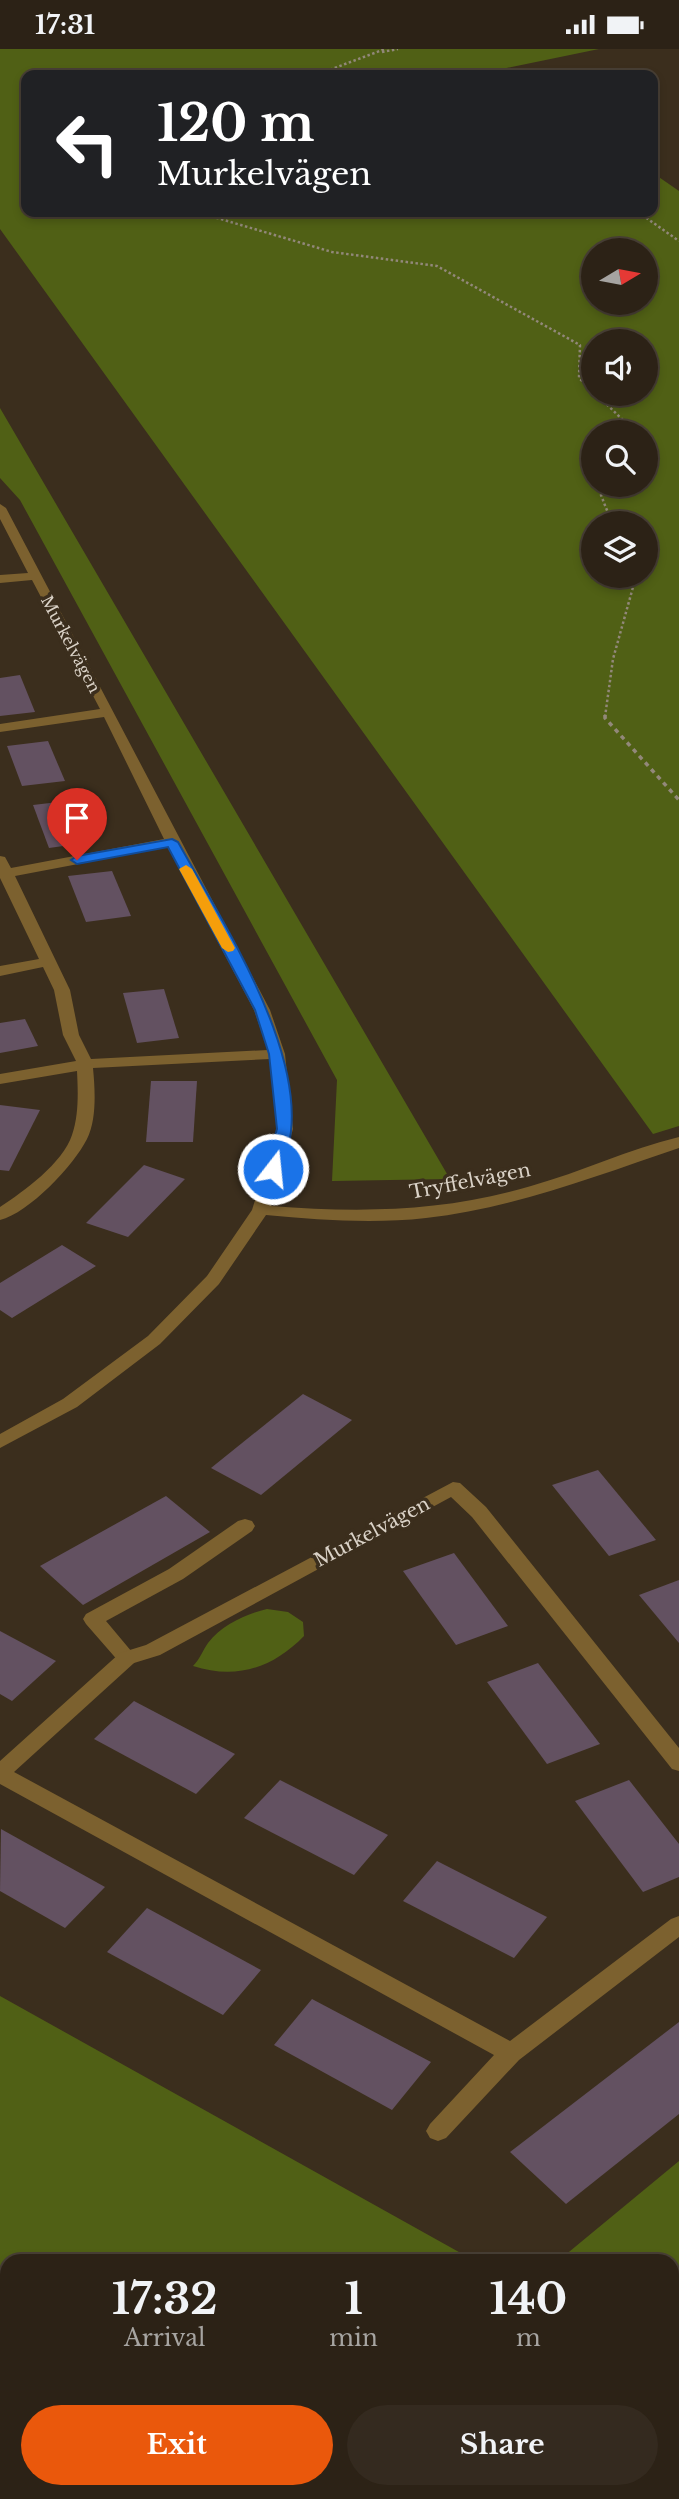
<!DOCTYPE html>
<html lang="en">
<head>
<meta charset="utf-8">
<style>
  :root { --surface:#2c2216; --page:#342a1f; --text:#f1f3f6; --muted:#a6a4a1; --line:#483f35; --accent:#ea580c }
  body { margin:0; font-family:"Libre Baskerville",serif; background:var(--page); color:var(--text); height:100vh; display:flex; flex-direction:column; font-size:26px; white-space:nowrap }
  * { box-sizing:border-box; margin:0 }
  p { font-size:23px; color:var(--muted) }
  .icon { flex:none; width:38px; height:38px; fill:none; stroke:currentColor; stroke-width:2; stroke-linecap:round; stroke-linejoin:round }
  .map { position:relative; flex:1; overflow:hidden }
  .details { position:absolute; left:0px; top:2205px; width:679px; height:245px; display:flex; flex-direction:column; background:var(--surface); border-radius:21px 21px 0 0; box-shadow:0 4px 10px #0003,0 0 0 2px var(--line) }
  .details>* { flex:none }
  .guide { position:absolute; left:21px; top:21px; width:637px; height:147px; border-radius:14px; box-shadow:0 4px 10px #0003,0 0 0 2px var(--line); background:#202124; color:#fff; overflow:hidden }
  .needle { width:46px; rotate:80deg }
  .controls { position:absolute; left:581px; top:189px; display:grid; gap:14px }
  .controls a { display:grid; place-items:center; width:77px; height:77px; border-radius:50%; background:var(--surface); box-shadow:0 4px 10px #0003,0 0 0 2px var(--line); font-size:35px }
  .pin { position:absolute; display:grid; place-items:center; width:60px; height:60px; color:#fff; margin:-72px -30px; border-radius:50% 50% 50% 0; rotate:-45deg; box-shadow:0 0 7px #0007 }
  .pin .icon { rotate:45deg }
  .me { position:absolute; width:77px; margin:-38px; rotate:16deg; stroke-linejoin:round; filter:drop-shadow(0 0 5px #0008) }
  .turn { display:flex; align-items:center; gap:24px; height:147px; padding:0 21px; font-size:32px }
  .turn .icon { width:91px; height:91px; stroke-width:2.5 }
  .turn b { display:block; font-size:49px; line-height:60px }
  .eta { display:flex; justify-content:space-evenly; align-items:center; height:119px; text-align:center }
  .eta b { font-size:42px; font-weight:800; line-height:49px }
  .action { display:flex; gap:14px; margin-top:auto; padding:14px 21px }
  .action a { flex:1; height:80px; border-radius:42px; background:var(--accent); color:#fff; font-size:28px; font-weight:800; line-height:80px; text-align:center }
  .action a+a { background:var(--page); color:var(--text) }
  .status { display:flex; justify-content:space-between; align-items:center; height:49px; padding:0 35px; background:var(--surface); direction:ltr }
  .status svg { height:19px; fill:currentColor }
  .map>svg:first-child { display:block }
</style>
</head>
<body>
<div class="status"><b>17:31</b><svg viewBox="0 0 49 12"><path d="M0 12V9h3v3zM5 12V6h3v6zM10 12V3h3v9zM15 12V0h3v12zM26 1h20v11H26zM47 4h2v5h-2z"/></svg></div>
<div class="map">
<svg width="679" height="2450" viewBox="0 0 679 2450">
  <rect width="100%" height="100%" fill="#3b2e1d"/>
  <g fill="#506015" fill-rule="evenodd">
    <path d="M0,0h599l-126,26h-447v137h627v-39l26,18v935l-26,8 -653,-905zM593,201h53v53h-53zM593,292h53v53h-53zM593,383h53v53h-53zM593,474h53v53h-53z"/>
    <polygon points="0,359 450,1130 332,1132 337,1031 20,451 0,429"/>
    <path d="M267,1560l21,3 15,10 1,14c-31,32 -68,44 -111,30 7,-7 10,-16 15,-23 14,-18 38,-29 59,-34z"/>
    <polygon points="0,1947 475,2212 7,2212 7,2443 672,2443 672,2212 558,2212 679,2112 679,2450 0,2450"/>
  </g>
  <g fill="#635161">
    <polygon points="20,626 35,663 0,667 0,629"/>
    <polygon points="48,692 65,732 22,737 7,697"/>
    <polygon points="75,751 92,793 49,799 33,756"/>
    <polygon points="112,822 131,867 86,873 68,827"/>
    <polygon points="164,940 179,989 137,994 123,944"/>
    <polygon points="25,970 38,997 0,1004 0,974"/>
    <polygon points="151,1032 197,1032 193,1093 146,1093"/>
    <polygon points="0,1056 40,1061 9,1122 0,1121"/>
    <polygon points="144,1116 185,1130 128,1188 86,1174"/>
    <polygon points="62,1196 96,1217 12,1269 0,1261 0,1234"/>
    <polygon points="303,1345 352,1371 261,1446 211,1419"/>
    <polygon points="598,1421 656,1491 609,1507 552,1436"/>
    <polygon points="166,1447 210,1483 83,1556 40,1517"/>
    <polygon points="454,1504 508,1577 456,1596 403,1522"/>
    <polygon points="679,1531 679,1594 639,1546"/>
    <polygon points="0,1582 56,1612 12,1652 0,1645"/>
    <polygon points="538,1614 600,1695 547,1715 487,1633"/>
    <polygon points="134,1652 235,1705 196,1745 94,1690"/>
    <polygon points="280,1731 388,1786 354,1826 244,1769"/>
    <polygon points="629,1731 679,1795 679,1828 643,1843 575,1752"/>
    <polygon points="1,1780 105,1838 65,1879 0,1842"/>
    <polygon points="437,1812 547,1868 514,1909 403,1852"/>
    <polygon points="147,1859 261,1921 223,1966 107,1903"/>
    <polygon points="312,1950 431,2013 392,2061 274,1996"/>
    <polygon points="679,1973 679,2065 566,2155 510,2103"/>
  </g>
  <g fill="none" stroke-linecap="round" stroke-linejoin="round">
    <g stroke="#92887a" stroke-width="2.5" stroke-dasharray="2.5 2.5" stroke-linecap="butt">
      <polyline points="382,3 398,0"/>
      <polyline points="316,26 385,0"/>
      <polyline points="197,163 332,203 437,217 580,296 579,329 593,342"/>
      <polyline points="638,163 679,192"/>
      <polyline points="596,345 624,372 614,383"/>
      <polyline points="593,406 587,412 593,427"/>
      <polyline points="597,436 612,474"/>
      <polyline points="605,668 613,610 635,531 633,527"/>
    </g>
    <polyline stroke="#92887a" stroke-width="3.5" stroke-dasharray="4.5 4.5" stroke-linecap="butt" points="605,666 605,669 679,751"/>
    <g stroke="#92887a" stroke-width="6" stroke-dasharray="7 7" stroke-linecap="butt">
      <polyline points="0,2382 7,2416"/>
      <polyline points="16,2443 18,2450"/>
    </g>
    <polygon fill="#7c612f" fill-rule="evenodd" points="245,1470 252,1472 255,1477 252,1482 183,1530 106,1572 137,1609 134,1614 127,1616 120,1614 86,1575 83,1570 86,1565 169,1520 238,1472"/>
    <g fill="#7c612f" fill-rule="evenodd">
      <path d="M0,455l6,4 264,502 15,44 8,75 -22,77c89,7 174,6 260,-20 50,-14 98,-37 148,-49v11c-83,28 -165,60 -253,70 -53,6 -107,2 -160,-3l-47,69 -59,60 -83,63 -77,41v-14l63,-35 85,-63 59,-60 45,-66 25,-81 -7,-70 -177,9c2,21 4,51 -6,71 -13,26 -58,74 -87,81v-13c23,-15 63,-44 72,-72 7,-20 6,-44 5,-64l-77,13v-10l76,-13 -13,-26 -9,-45 -11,-23 -43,9v-10l39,-7 -39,-81v-22l5,1 6,11 153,-29 -60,-122 -104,15v-8l100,-15 -68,-129 -32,3v-8l28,-2 -28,-54zM168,798l86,163 14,40 -177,9 -12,-24 -9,-45 -55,-114z"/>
      <polygon points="453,1433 460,1434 486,1458 679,1699 679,1722 672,1720 472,1468 451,1448 160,1606 134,1614 14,1723 510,1992 671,1870 679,1867 679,1888 519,2011 446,2089 438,2092 430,2089 426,2082 430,2075 494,2006 0,1735 0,1712 120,1604 146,1596"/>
    </g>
  </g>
  <path fill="#1a73e8" stroke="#114b97" stroke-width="2" d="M172,790l6,3c44,80 152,241 100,331h-11l-2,-4 12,-40 -8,-75 -14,-44 -87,-163 -91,17 -6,-4 6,-4z"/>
  <polygon fill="#f59e0b" points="186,816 192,820 235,899 233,902 228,903 222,899 179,820"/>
  <g text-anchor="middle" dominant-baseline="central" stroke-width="7" stroke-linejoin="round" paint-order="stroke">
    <g font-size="16" fill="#dad2c7" stroke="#3b2e1d">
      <text transform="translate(71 595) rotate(62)">Murkelvägen</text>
    </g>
    <g font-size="19" fill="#dad2c7" stroke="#3b2e1d">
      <text transform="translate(470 1132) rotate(-11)">Tryffelvägen</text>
      <text transform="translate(372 1483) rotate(-28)">Murkelvägen</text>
    </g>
  </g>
</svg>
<div class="controls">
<a><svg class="needle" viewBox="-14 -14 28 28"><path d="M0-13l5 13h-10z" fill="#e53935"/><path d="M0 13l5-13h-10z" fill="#a6a4a1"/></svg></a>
<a><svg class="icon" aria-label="sound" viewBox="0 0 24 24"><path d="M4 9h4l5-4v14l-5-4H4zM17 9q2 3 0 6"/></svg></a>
<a><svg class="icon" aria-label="search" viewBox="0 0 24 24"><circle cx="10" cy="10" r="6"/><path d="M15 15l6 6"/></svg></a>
<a><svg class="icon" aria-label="layers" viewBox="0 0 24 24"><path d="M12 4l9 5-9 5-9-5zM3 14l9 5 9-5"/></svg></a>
</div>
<div class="pin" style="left:77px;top:811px;background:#d93025"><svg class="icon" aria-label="arrive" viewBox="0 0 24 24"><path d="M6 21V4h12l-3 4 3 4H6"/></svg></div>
<svg class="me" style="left:273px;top:1120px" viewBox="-20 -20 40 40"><circle r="17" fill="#1a73e8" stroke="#fff" stroke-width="3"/><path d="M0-11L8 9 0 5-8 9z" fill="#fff"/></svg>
<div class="guide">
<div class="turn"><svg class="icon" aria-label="left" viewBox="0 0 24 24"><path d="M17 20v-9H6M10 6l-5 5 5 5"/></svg><div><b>120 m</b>Murkelvägen</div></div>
</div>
<section class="details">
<div class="eta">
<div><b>17:32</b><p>Arrival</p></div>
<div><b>1</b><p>min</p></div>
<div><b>140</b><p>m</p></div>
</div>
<div class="action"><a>Exit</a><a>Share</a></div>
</section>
</div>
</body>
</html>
